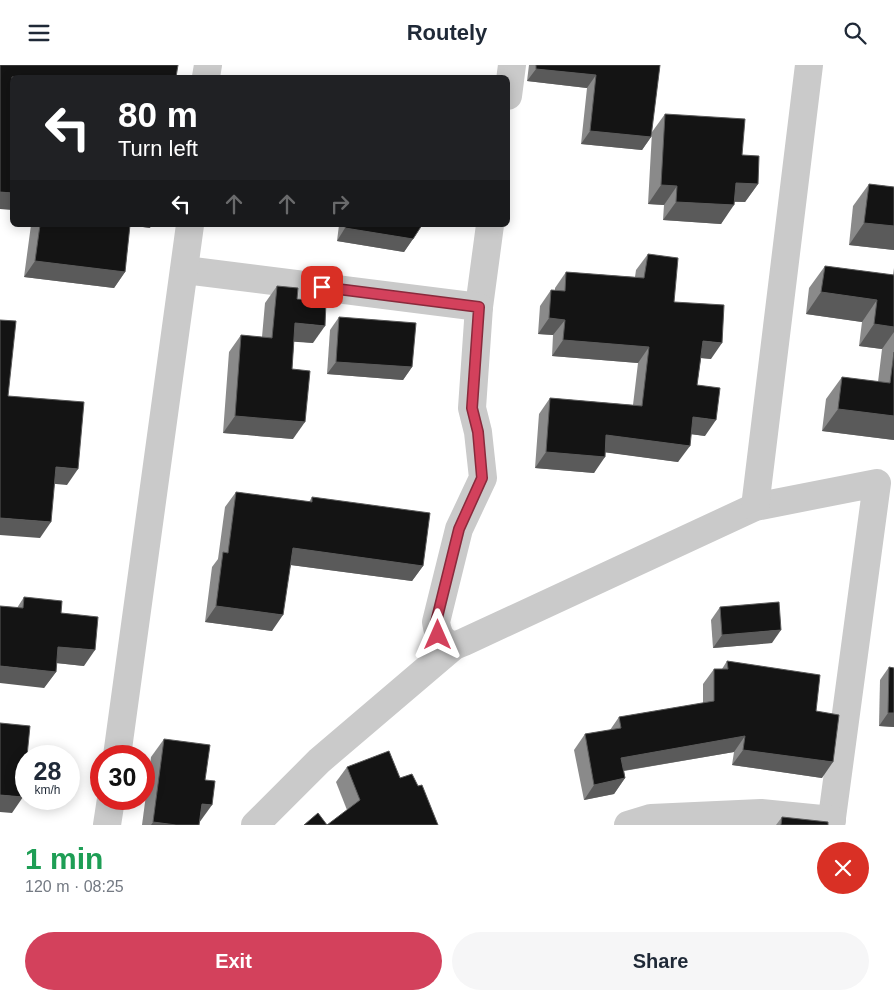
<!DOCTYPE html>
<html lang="en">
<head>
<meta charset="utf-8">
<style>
  :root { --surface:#fff; --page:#f6f6f7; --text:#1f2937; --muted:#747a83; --accent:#d3415c }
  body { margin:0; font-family:Arial,sans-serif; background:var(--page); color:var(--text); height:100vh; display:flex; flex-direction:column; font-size:19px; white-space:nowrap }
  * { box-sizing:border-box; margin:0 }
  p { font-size:16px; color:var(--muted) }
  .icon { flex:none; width:28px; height:28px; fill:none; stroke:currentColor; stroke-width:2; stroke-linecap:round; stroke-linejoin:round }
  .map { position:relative; height:760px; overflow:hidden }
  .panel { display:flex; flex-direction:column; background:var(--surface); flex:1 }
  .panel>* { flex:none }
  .guide { position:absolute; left:10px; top:10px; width:500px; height:152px; border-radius:8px; box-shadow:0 2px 12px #0003; background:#202124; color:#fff; overflow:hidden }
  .speed { position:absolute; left:15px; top:680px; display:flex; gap:10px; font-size:25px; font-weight:700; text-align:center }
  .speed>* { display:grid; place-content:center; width:65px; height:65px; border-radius:50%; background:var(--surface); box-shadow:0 2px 12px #0003; line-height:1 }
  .speed small { font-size:12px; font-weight:400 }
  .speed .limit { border:8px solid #d22; background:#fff; color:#111 }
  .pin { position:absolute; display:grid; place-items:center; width:42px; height:42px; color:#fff; margin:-21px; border-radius:10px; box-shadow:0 2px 8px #0006 }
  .me { position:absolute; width:55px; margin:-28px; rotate:0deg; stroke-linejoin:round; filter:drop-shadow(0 0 4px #0008) }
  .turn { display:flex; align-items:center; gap:18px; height:105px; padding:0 25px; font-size:22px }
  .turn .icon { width:65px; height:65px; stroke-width:2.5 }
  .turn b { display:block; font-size:35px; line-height:42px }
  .lanes { display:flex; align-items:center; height:48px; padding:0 25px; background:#0003; justify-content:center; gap:25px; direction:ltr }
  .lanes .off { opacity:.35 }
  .round { display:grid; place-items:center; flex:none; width:52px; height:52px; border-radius:26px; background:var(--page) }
  .overview { display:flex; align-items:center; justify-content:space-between; height:85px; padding:0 25px }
  h1 { font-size:30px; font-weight:700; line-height:38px; color:#1e9e55 }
  .action { display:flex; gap:10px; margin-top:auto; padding:10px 25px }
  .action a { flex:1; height:58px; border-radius:30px; background:var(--accent); color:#fff; font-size:20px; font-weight:700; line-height:58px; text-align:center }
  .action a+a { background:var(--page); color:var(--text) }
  header { display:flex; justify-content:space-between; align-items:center; height:65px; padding:0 25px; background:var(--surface); font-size:22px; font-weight:700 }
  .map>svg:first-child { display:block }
</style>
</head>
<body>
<header><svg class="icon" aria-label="menu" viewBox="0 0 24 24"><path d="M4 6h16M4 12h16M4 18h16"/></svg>Routely<svg class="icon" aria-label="search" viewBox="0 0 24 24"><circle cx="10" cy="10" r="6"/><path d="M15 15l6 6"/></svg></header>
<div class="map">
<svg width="894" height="760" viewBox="0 0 894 760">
  <rect width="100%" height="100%" fill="#fff"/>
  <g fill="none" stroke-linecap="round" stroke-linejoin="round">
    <g stroke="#cacaca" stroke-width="28">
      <polyline points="206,12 208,0"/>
      <polyline points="508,31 512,0"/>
      <path d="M490,160l-11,82 -7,101 6,24 5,46 -24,51 -23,93c2,13 5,19 18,24l10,-4 291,-135 122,-24 -46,342"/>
      <polyline points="185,205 479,242"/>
      <polyline points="755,442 809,0"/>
      <polyline points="117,691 190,160"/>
      <polyline points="107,760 111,734"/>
      <polyline points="255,760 319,696 454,581"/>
      <polyline points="628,760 651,753 761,748 832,755"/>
    </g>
  </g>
  <g fill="#8a8a8a">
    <polygon points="529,0 660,0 651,72 642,85 581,79 587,23 527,16"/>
    <polygon points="665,49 742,90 758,119 745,137 734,137 721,159 663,155 664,140 648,139 652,67"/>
    <polygon points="869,119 894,122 894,185 849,180 853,141"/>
    <polygon points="31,160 151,160 150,163 130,160 125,207 114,223 24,212"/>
    <polygon points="339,160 422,160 404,187 337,176"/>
    <polygon points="648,189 674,237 711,294 701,293 697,320 705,371 691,369 678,397 605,387 594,408 535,403 539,349 550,333 633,340 638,298 552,291 553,270 538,269 540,241 551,225 555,226 555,223 566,207 635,212 636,205"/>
    <polygon points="825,201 893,210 894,203 894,375 822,366 826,334 842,312 878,317 882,284 859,281 862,257 806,249 809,223"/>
    <polygon points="277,221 297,234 313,278 294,276 292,304 293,374 223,368 229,287 241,270 262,272 265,238"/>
    <polygon points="339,252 412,302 403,315 327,309 330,265"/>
    <polygon points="236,427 309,437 312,432 423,501 412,516 291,500 272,566 205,557 212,502 218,494 225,442"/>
    <polygon points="24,532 61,548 84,601 56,598 56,607 44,623 17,543"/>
    <polygon points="720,542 772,578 713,583 711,555"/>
    <polygon points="727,596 816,646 822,713 732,700 734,687 624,706 625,713 614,729 584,735 574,685 585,669 610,665 619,652 703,638 703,619 714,604 722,604"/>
    <polygon points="889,602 894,603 894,662 879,661 880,615"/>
    <polygon points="164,674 205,715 199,760 142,760 151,692"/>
    <polygon points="347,702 400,713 418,721 347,745 336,717"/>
    <polygon points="782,752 828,760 776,760"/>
  </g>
  <g fill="#5a5a5a">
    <polygon points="536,4 596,10 587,23 527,16"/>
    <polygon points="590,66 651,72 642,85 581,79"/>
    <polygon points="736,118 758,119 745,137 723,136"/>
    <polygon points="661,120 677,121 664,140 648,139"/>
    <polygon points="0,127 12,128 12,145 0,144"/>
    <polygon points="676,137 734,140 721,159 663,155"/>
    <polygon points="864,158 894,161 894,185 849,180"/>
    <polygon points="128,160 151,160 150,163"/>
    <polygon points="345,163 413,174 404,187 337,176"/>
    <polygon points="35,196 125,207 114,223 24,212"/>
    <polygon points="821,227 877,235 862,257 806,249"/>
    <polygon points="549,253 565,255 553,270 538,269"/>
    <polygon points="295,258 325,261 313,278 283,276"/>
    <polygon points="874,259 894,262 894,267 882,284 859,281"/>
    <polygon points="563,275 649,282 638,298 552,291"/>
    <polygon points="703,276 722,278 711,294 691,292"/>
    <polygon points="336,297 412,302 403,315 327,309"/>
    <polygon points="838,344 894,351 894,375 822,366"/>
    <polygon points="235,351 305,357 293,374 223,368"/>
    <polygon points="693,352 716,355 705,371 682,368"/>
    <polygon points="606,370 690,381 678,397 595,386"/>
    <polygon points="546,387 605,392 594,408 535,403"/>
    <polygon points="56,402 78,404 67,420 45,418"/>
    <polygon points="0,453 51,457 40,473 0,470"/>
    <polygon points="293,483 423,501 412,516 283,499"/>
    <polygon points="216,541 283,550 272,566 205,557"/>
    <polygon points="781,565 772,578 713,583 722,570"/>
    <polygon points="58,582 95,585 84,601 47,597"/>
    <polygon points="0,601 56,607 44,623 0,618"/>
    <polygon points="888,648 894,648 894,662 879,661"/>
    <polygon points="745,671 734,687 610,708 621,693"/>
    <polygon points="743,685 833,697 822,713 732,700"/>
    <polygon points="625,713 614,729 584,735 594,720"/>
    <polygon points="0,730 23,732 12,748 0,747"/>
    <polygon points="202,739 212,740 199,758"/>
    <polygon points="153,757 176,760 151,760"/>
  </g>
  <g fill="#141414" stroke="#5a5a5a">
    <polygon points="0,0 178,0 176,12 12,12 12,128 0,127"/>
    <polygon points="536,0 660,0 651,72 590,66 596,10 536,4"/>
    <polygon points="665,49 745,54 742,90 759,91 758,119 736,118 734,140 676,137 677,121 661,120"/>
    <polygon points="869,119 894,122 894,161 864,158"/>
    <polygon points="40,160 130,160 125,207 35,196"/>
    <polygon points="346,160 422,160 413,174 345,163"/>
    <polygon points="648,189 678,193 674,237 724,240 722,278 703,276 697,320 720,323 716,355 693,352 690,381 606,370 605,392 546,387 550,333 642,341 649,282 563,275 565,255 549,253 551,225 565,226 566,207 644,213"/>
    <polygon points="825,201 894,210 894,262 874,259 877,235 821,227"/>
    <polygon points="277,221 298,223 297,234 326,236 325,261 295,258 292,304 310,306 305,357 235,351 241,270 272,273"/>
    <polygon points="339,252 416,258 412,302 336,297"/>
    <polygon points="0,255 16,256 8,331 84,337 78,404 56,402 51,457 0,453"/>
    <polygon points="894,287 894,351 838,344 842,312 890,318"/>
    <polygon points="236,427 312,437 312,432 430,448 423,501 293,483 283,550 216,541 223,487 228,488"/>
    <polygon points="24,532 62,536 61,548 98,552 95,585 58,582 56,607 0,601 0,541 23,543"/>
    <polygon points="779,537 781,565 722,570 720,542"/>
    <polygon points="727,596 820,610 816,646 839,650 833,697 743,685 745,671 621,693 625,713 594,720 585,669 621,663 619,652 714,636 714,604 728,604"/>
    <polygon points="889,602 894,603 894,648 888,648"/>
    <polygon points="0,658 30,661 27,691 26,691 26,702 23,732 0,730"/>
    <polygon points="164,674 210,680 205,715 215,716 212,740 202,739 199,760 176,760 153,757"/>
    <polygon points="389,686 400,713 412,709 418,721 422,720 438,760 327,760 360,735 347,702"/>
    <polygon points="318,748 327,760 304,760"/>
    <polygon points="782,752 828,757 828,760 781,760"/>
  </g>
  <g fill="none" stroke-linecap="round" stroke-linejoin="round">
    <g stroke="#892a3c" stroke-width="12">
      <polyline id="route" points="322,222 479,242 472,343 478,367 482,413 459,464 436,557 438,570"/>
    </g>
    <use href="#route" stroke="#d3415c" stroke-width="9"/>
  </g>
</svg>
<div class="speed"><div>28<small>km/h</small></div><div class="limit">30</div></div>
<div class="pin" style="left:322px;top:222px;background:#d93025"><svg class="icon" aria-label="arrive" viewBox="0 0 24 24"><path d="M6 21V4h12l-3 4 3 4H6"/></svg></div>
<svg class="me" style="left:438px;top:570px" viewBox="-20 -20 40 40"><path d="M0-17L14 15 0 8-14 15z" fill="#d3415c" stroke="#fff" stroke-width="4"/></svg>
<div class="guide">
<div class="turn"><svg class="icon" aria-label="left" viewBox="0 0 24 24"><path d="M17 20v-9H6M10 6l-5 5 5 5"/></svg><div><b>80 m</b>Turn left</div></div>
<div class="lanes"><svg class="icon" aria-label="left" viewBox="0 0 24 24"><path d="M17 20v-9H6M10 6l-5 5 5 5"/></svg><svg class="icon off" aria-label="ahead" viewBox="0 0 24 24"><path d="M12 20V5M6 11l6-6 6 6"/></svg><svg class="icon off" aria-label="ahead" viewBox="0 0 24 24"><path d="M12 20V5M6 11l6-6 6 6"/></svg><svg class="icon off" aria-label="right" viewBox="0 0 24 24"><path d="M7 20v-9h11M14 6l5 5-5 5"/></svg></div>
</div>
</div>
<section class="panel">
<div class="overview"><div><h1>1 min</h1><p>120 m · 08:25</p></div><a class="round" style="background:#d93025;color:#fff"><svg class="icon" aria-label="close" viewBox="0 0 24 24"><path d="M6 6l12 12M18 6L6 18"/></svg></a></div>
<div class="action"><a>Exit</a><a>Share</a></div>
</section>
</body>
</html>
